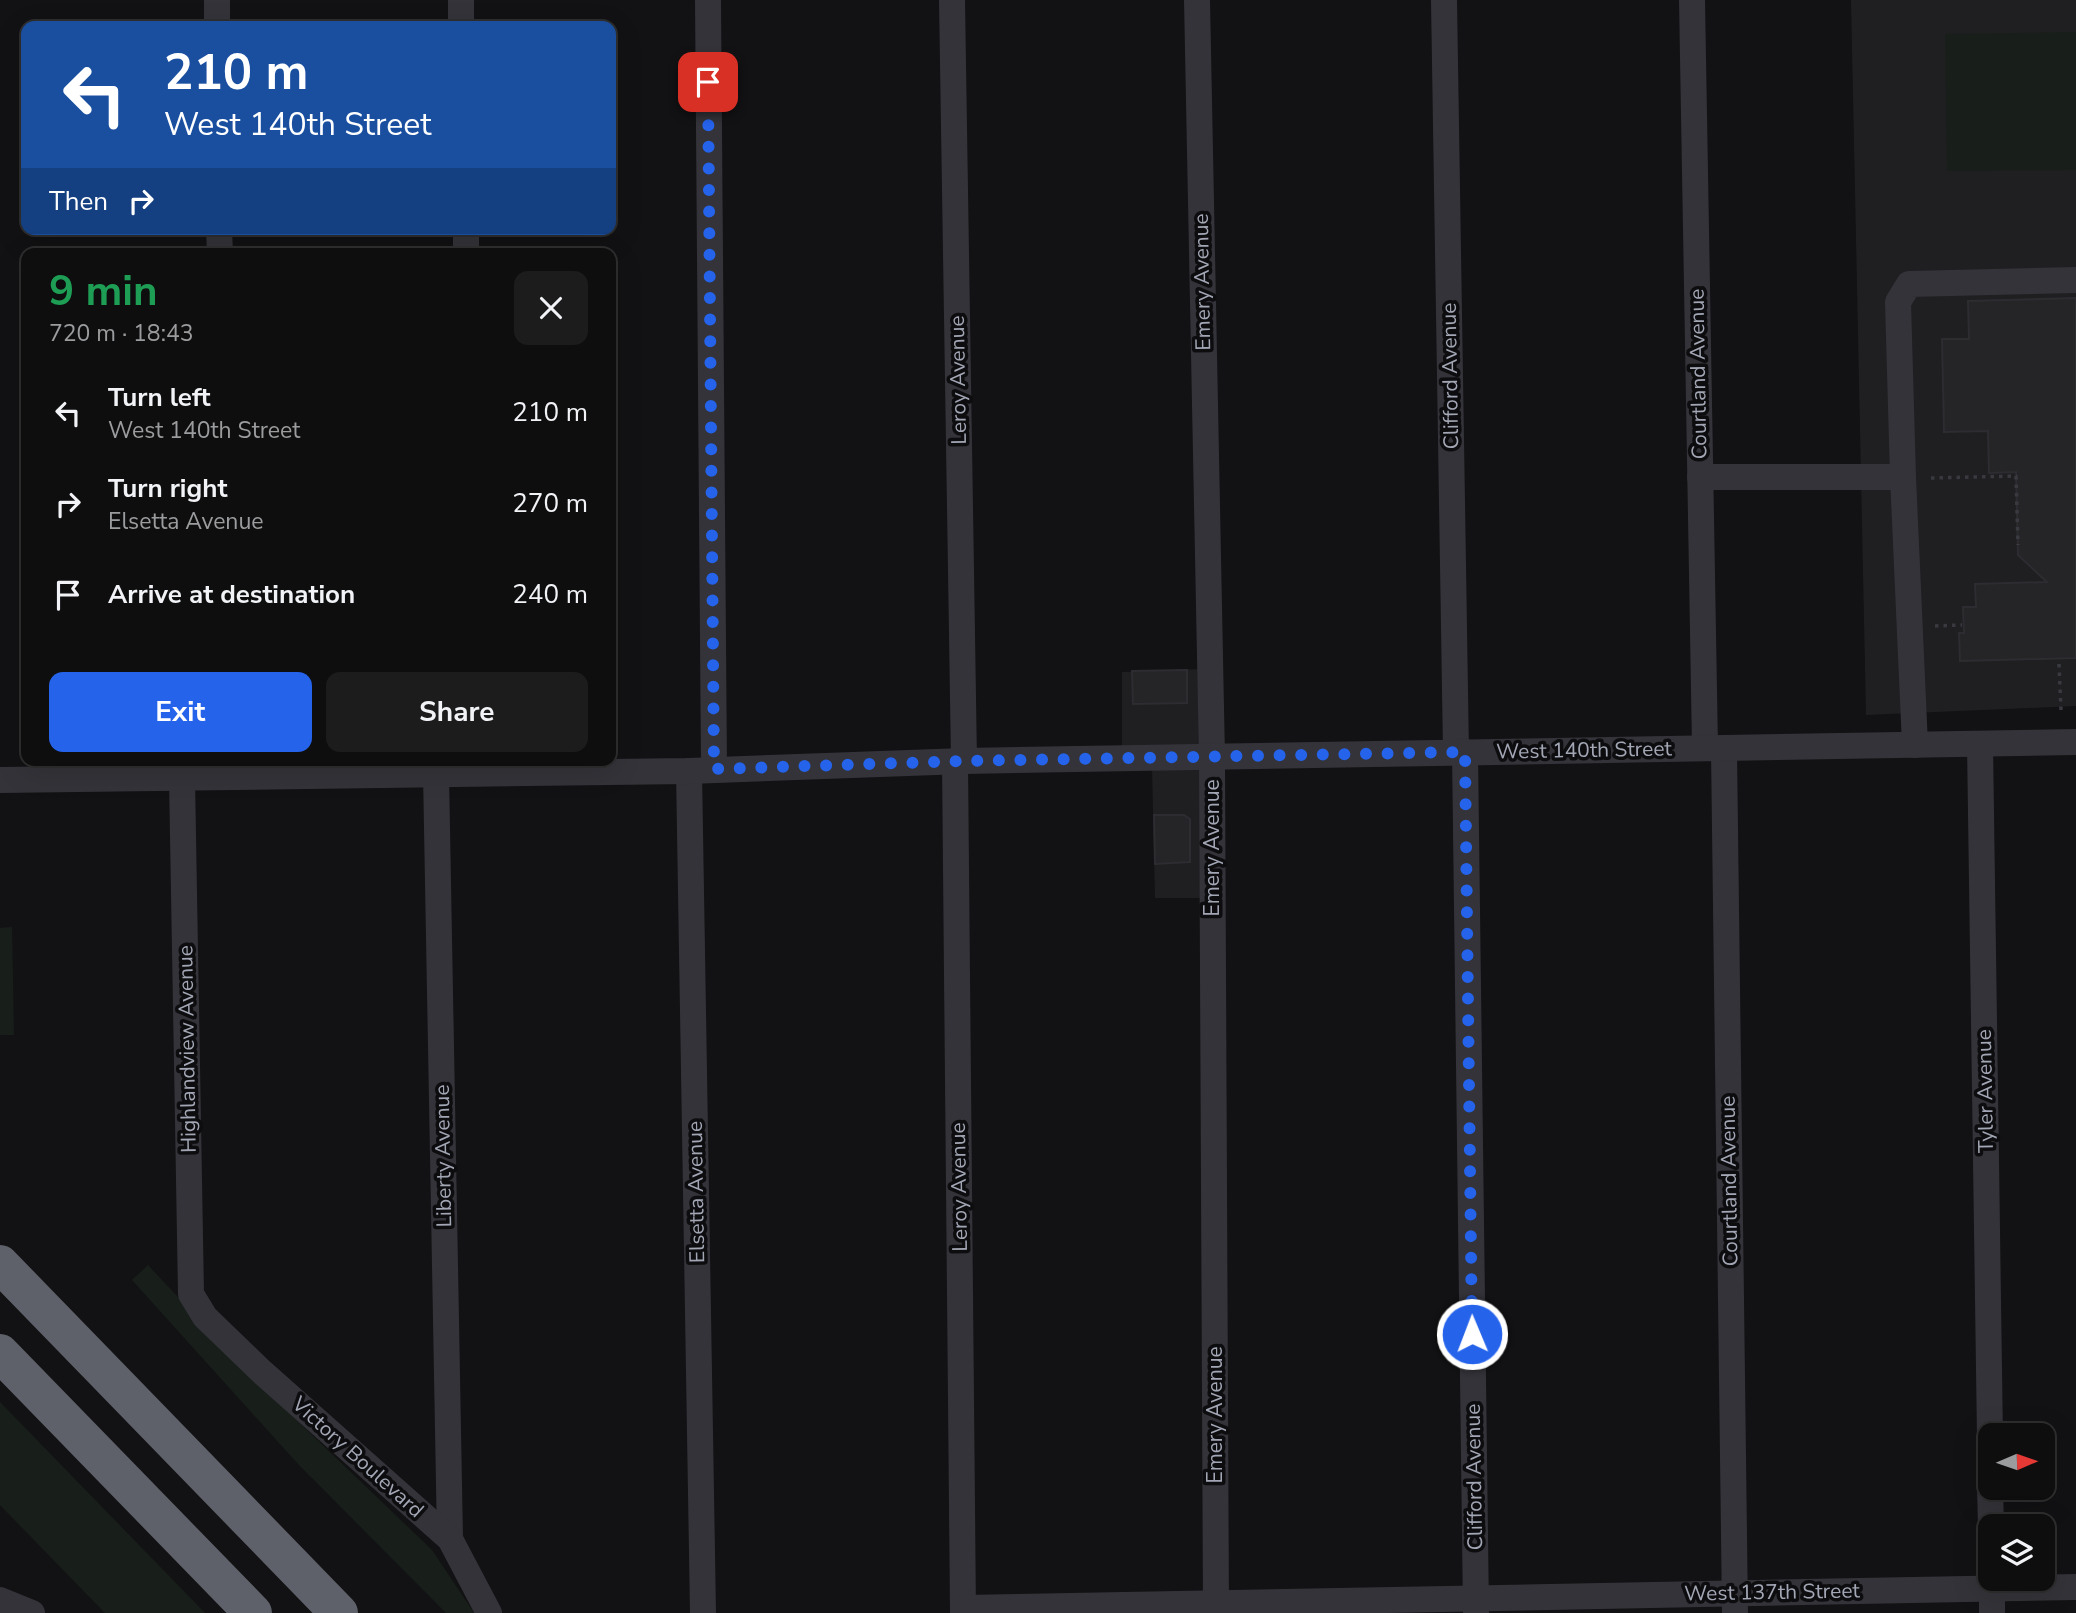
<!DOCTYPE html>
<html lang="en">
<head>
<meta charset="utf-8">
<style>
  :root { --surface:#0e0e0f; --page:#1c1c1d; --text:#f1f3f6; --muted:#9b9c9e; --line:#2e2e2f; --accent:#2563eb }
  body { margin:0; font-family:"Nunito Sans",sans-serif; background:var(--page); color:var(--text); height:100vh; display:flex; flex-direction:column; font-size:26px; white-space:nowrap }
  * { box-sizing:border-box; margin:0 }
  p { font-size:23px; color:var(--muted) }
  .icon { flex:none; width:38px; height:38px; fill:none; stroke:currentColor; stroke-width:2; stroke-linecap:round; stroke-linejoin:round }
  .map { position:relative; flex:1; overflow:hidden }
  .panel { position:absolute; left:21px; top:248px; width:595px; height:518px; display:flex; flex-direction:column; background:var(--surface); border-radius:14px; box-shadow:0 7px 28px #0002,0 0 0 2px var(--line) }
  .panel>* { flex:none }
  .banner { position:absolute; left:21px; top:21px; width:595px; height:214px; border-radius:14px; box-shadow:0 7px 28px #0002,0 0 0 2px var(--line); background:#1a4fa0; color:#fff; overflow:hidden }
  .needle { width:46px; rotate:88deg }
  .buttons { position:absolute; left:1978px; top:1423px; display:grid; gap:14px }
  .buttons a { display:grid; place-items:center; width:77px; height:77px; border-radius:14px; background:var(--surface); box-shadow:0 7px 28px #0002,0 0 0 2px var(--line); font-size:35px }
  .pin { position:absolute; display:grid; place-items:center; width:60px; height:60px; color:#fff; margin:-30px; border-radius:14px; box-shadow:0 4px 10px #0006 }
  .me { position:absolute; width:77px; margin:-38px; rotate:359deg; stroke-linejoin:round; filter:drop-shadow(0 0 5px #0008) }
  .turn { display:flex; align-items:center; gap:24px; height:147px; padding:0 28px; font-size:32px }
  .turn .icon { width:91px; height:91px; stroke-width:2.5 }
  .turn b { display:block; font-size:49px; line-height:60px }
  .then { display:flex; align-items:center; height:66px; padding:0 28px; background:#0003; gap:14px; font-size:26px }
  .round { display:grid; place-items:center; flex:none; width:74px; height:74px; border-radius:14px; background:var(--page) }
  .overview { display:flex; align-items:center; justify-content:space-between; height:119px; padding:0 28px }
  h1 { font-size:42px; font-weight:700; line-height:52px; color:#1e9e55 }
  .primary-button { display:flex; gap:14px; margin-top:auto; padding:14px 28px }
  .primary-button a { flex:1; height:80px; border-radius:14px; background:var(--accent); color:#fff; font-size:28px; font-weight:700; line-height:80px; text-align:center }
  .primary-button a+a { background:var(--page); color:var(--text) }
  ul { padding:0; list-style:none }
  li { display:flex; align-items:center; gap:21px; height:91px; padding:0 28px }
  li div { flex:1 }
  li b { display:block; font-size:26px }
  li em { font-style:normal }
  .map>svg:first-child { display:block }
</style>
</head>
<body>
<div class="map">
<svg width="2076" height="1613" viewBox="0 0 2076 1613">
  <rect width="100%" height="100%" fill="#121214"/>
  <g fill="#1f1e21">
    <polygon points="1851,0 2076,0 2076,706 1866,715"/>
    <polygon points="1203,669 1207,898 1155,898 1152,766 1122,766 1122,672"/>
  </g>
  <g fill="#181f1a">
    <polygon points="2076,32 2076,170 1947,171 1945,34"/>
    <polygon points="12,927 14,1035 0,1035 0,928"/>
    <polygon points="148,1265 261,1386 432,1550 474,1613 446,1613 298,1464 132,1280"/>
    <polygon points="0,1402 205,1613 105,1613 0,1505"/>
  </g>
  <g fill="#252528" stroke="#2d2c30" stroke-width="2">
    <polygon points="2076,298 2076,658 1960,661 1959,633 1964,633 1963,607 1976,607 1975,584 2047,582 2018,555 2016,472 1989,473 1988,431 1944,432 1942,339 1969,339 1968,301"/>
    <polygon points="1187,670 1187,703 1133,704 1132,671"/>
    <polygon points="1154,815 1184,815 1190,819 1190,862 1155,864"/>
  </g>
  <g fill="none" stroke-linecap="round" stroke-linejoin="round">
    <g stroke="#393a40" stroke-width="3.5" stroke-dasharray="3.5 5" stroke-linecap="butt">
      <polyline points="1931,478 2016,476 2018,545"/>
      <polyline points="1935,626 1962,625"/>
      <polyline points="2059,664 2061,710"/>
    </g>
    <g stroke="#333339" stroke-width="26">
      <polyline points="217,0 217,26"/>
      <polyline points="461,0 461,26"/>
      <polyline points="708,0 714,769"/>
      <polyline points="952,0 964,761"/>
      <polyline points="1197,0 1212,758 1216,1613"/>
      <polyline points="1444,0 1456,753"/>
      <polyline points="1692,0 1705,747"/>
      <polyline points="219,229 220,254"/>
      <polyline points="466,229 466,254"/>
      <polyline points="1700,477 1903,477 1898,302 1909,284 2076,280"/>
      <polyline points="1903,477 1915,745"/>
      <polyline points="1980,744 1990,1438"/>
      <polyline points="1724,750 1735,1613"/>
      <polyline points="1465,752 1476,1613"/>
      <polyline points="955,761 963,1613"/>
      <polyline points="689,771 703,1613"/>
      <polyline points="436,773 450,1539"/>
      <polyline points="182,778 191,1294 205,1317 262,1372 450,1539 489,1613"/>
      <polyline points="0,780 689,771 964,761 2076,742"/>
      <polyline points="1990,1488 1991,1526"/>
      <polyline points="1992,1578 1992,1613"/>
      <polyline points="0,1600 32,1613"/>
      <polyline points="963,1608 2076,1587"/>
    </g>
    <g stroke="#5f616a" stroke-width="38">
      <polyline points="0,1264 339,1613"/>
      <polyline points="0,1353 253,1613"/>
    </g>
  </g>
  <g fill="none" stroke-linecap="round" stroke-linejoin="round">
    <polyline stroke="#2563eb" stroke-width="12" stroke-dasharray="0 21.6" points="708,82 714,769 964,761 1465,752 1472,1334"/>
  </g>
  <g text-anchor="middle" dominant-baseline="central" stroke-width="7" stroke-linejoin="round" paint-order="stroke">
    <g font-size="21" fill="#a3a7b5" stroke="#0d0d0f">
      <text transform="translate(1202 282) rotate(-91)">Emery Avenue</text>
      <text transform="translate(1698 374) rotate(-91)">Courtland Avenue</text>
      <text transform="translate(1450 376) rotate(-91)">Clifford Avenue</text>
      <text transform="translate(958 380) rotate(-91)">Leroy Avenue</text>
      <text transform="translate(1584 750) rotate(-1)">West 140th Street</text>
      <text transform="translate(1212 848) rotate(-90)">Emery Avenue</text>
      <text transform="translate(187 1049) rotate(-91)">Highlandview Avenue</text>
      <text transform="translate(1985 1091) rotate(-91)">Tyler Avenue</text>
      <text transform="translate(443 1156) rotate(-91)">Liberty Avenue</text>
      <text transform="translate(1729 1181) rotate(-91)">Courtland Avenue</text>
      <text transform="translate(959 1187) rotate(-91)">Leroy Avenue</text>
      <text transform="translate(696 1192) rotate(-91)">Elsetta Avenue</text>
      <text transform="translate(1215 1415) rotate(-90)">Emery Avenue</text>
      <text transform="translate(358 1457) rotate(42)">Victory Boulevard</text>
      <text transform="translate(1474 1477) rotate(-91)">Clifford Avenue</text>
      <text transform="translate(1772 1592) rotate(-1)">West 137th Street</text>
    </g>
  </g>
</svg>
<div class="buttons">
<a><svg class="needle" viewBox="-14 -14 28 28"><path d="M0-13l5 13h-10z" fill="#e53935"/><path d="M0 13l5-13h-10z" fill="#9b9c9e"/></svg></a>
<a><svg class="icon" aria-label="layers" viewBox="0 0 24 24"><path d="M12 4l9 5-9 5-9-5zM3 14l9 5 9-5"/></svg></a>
</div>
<div class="pin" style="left:708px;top:82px;background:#d93025"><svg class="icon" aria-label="arrive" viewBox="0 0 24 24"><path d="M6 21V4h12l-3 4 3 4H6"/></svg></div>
<svg class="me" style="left:1472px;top:1334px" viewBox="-20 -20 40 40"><circle r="17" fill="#2563eb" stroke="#fff" stroke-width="3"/><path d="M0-11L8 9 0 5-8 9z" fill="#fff"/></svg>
<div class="banner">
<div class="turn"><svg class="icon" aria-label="left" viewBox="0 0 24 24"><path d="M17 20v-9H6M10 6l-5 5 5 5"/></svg><div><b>210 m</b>West 140th Street</div></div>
<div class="then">Then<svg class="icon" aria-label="right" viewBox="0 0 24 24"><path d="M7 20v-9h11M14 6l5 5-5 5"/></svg></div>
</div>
<section class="panel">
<div class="overview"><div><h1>9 min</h1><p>720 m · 18:43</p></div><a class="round"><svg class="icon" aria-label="close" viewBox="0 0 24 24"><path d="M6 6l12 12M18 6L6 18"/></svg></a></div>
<ul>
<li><svg class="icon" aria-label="left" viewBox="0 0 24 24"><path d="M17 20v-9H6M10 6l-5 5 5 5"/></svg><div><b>Turn left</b><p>West 140th Street</p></div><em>210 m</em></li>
<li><svg class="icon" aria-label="right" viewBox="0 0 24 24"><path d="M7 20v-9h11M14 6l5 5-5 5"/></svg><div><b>Turn right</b><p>Elsetta Avenue</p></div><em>270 m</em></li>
<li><svg class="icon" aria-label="arrive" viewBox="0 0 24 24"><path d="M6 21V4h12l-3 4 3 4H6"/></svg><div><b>Arrive at destination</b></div><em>240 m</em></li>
</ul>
<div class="primary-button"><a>Exit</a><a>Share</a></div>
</section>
</div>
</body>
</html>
